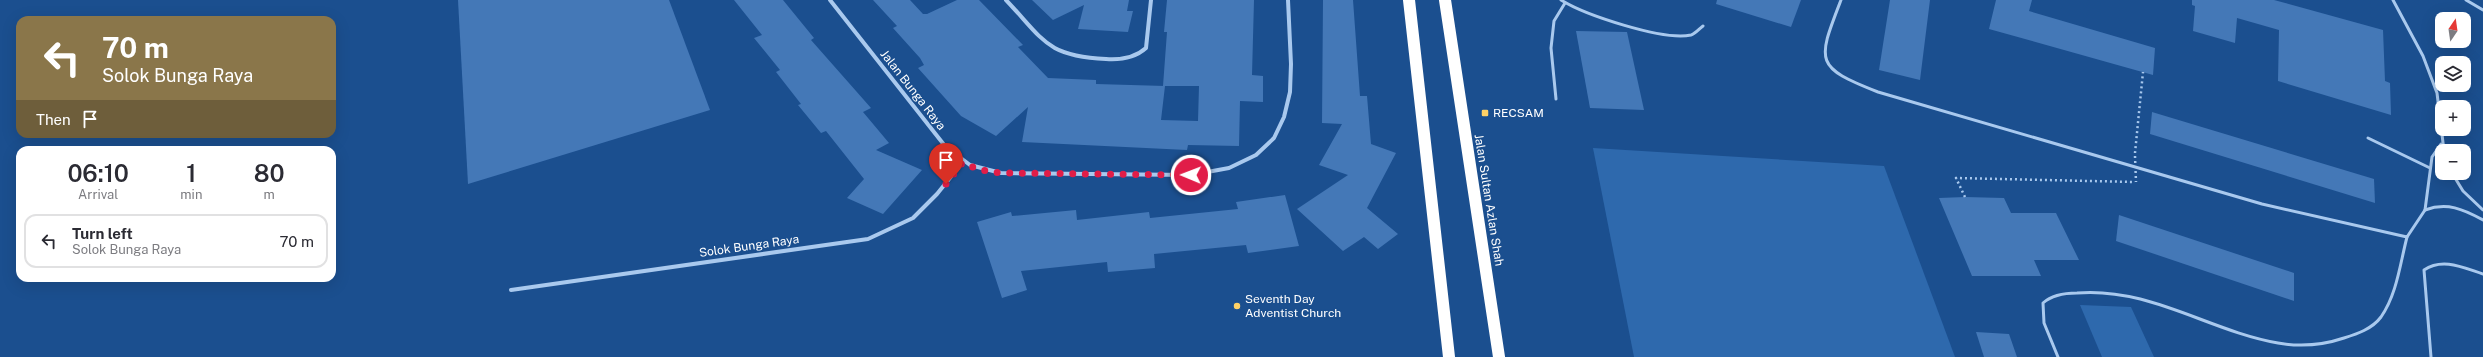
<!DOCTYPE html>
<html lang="en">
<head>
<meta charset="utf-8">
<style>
  :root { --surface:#fff; --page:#f2f2f3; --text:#2b2b33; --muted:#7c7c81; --line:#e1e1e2 }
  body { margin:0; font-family:"Public Sans",sans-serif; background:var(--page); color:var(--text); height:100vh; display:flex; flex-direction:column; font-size:15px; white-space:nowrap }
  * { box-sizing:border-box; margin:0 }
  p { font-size:13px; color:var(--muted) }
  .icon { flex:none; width:22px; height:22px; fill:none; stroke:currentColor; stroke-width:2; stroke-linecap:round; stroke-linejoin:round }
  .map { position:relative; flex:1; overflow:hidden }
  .drawer { position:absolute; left:16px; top:146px; width:320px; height:136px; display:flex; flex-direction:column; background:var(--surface); border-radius:12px; box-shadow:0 4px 16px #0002 }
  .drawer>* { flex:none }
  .banner { position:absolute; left:16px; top:16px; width:320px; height:122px; border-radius:12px; box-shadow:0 4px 16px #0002; background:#8a764a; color:#fff; overflow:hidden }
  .needle { width:26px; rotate:13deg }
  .tools { position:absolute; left:2435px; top:12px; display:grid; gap:8px }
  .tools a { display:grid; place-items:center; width:36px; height:36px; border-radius:8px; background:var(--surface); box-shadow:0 4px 16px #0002; font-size:20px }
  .pin { position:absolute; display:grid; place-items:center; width:34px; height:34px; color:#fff; margin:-41px -17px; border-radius:50% 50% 50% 0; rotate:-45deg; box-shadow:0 0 4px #0007 }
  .pin .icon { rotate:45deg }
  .me { position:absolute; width:44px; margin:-22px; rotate:271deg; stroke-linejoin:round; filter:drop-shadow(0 0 3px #0008) }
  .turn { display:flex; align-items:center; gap:14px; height:84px; padding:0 20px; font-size:18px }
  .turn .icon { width:52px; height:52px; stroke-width:2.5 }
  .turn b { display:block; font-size:28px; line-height:34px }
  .then { display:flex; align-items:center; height:38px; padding:0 20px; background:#0003; gap:8px; font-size:15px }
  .eta { display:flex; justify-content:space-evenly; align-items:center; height:68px; text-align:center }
  .eta b { font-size:24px; font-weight:600; line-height:28px }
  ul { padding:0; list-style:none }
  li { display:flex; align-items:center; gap:12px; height:54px; margin:0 8px 6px; padding:0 12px; border:2px solid var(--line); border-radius:12px }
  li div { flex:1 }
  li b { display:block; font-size:15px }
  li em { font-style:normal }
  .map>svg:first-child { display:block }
</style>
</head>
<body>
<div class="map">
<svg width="2483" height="357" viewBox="0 0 2483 357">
  <rect width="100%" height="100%" fill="#1b4f8f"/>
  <g fill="#2e69ad">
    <polygon points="1593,148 1884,166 1955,357 1634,357"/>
    <polygon points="2080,305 2131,307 2154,357 2102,357"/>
  </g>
  <g fill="#4478b7">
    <polygon points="458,0 669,0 710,110 468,184"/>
    <polygon points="734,0 783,0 814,38 811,40 871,108 863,112 889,143 876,150 922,170 883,214 847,198 864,179 826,131 821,133 798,105 801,104 776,72 780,70 754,38 762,35"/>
    <polygon points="873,0 910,0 923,14 927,14 957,0 979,0 1023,45 1018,47 1048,78 1096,80 1096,84 1165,86 1161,120 1198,121 1199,86 1163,86 1167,32 1164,32 1167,0 1254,0 1252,75 1263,76 1263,102 1240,101 1239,146 1188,145 1187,150 1022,142 1028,107 996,136 961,116 918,68 924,65 920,58 893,28 897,26"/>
    <polygon points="1032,0 1129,0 1127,11 1133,11 1128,32 1078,29 1084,5 1053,20"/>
    <polygon points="1323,0 1353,0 1360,96 1367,96 1371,144 1396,153 1367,208 1398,234 1378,249 1364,237 1343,251 1297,209 1348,175 1319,165 1342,124 1322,123"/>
    <polygon points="1717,0 1801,0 1791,27 1716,4"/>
    <polygon points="1890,0 1930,0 1920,80 1879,70"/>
    <polygon points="1996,0 2032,0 2029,11 2155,48 2153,75 1989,29"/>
    <polygon points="2192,0 2274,0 2383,30 2385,81 2390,83 2391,115 2278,81 2279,30 2237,18 2235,43 2193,31 2195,6 2192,5"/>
    <polygon points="1576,31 1627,32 1644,110 1590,108"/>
    <polygon points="2152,112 2374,179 2375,203 2150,134"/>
    <polygon points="1285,195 1299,246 1248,253 1246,245 1154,254 1155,268 1108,272 1107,262 1021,271 1027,290 1002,298 977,222 1011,212 1012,216 1076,210 1077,220 1149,212 1150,218 1238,209 1236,202"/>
    <polygon points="1965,197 2004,198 2011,213 2056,213 2079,260 2034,260 2041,276 1972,276 1939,198"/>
    <polygon points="2119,215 2294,273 2294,301 2116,241"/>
    <polygon points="1976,332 2009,334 2017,357 1984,357"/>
  </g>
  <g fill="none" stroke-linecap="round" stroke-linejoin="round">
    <g stroke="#a9c9ee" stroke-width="2.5" stroke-dasharray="2 3" stroke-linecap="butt">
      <polyline points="2135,153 2143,72"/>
      <polyline points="1965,197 1956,178 2135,182"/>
    </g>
    <g stroke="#a9c9ee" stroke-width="3">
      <path d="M1561,0c24,15 102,41 130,35 4,-1 8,-6 12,-9"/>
      <path d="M1841,0c-24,62 -27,67 37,92l384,112 145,33 18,-27 7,-53 9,-13"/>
      <polyline points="2393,0 2423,56 2437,93 2444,151"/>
      <polyline points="2466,0 2483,10"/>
      <polyline points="1556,99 1551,48 1554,21 1565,3"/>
      <polyline points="2368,138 2430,168"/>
      <polyline points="2452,173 2463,191 2483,210"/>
      <path d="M2425,210c22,-8 38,-1 58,10"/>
      <path d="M2058,357l-14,-34 -1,-20c9,-8 22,-10 34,-10 73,-6 132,38 201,50 22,4 45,2 66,-5 13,-4 28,-9 37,-21 16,-23 19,-53 26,-80"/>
      <path d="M2431,357l-7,-87c19,-13 40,-2 59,4"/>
    </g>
    <g stroke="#a9c9ee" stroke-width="4">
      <polyline points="830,0 945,146 970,165 1001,173 1191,175 1229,168 1256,155 1274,138 1284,117 1290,92 1291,64 1288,0"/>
      <path d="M1006,0c38,40 40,56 100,59 15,1 29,-1 40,-11l5,-48"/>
      <polyline points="511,290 868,239 913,218 937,194 962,163"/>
    </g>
    <g stroke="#fff" stroke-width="12">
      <polyline points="1409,0 1449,357"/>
      <polyline points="1445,0 1499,357"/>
    </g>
    <polyline stroke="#a9c9ee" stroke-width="2.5" stroke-dasharray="2 3" stroke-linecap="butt" points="2135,156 2136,182"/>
  </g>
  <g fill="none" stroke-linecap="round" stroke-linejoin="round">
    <polyline stroke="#e11d48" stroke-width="7" stroke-dasharray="0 12.6" points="946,184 962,163 981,170 1001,173 1191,175"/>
  </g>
  <g fill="#ffd166" stroke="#1b4f8f" stroke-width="1.5">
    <rect x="1481" y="109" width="8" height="8" rx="2"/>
    <circle cx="1237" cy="306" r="4"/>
  </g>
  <g text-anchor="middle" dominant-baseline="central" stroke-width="3" stroke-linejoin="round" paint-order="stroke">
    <g font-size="12" fill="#fff" stroke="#1b4f8f">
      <text transform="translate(913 90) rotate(52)">Jalan Bunga Raya</text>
      <text transform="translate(1489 200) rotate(81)">Jalan Sultan Azlan Shah</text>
      <text transform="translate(749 246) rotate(-8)">Solok Bunga Raya</text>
    </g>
    <g font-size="12" fill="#fff" stroke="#1b4f8f" text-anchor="start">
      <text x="1493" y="113">RECSAM</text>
      <text x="1245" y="299">Seventh Day<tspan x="1245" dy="14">Adventist Church</tspan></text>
    </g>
  </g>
</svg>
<div class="tools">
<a><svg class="needle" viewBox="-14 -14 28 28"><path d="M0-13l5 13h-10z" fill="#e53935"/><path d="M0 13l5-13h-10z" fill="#7c7c81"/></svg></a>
<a><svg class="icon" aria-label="layers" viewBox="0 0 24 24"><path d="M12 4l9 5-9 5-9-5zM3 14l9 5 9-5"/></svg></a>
<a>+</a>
<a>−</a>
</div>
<div class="pin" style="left:946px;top:184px;background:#d93025"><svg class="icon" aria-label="arrive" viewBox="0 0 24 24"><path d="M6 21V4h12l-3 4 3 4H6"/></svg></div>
<svg class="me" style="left:1191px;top:175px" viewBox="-20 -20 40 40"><circle r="17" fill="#e11d48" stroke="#fff" stroke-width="3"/><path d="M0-11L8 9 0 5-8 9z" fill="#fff"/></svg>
<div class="banner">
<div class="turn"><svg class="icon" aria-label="left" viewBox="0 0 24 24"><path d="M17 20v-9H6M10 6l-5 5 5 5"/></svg><div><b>70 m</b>Solok Bunga Raya</div></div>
<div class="then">Then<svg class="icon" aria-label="arrive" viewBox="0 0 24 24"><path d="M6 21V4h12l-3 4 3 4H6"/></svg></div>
</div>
<section class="drawer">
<div class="eta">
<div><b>06:10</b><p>Arrival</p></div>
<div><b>1</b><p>min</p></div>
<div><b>80</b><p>m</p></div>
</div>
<ul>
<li><svg class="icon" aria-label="left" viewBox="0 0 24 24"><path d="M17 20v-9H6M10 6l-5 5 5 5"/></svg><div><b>Turn left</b><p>Solok Bunga Raya</p></div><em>70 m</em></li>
</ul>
</section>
</div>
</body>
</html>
